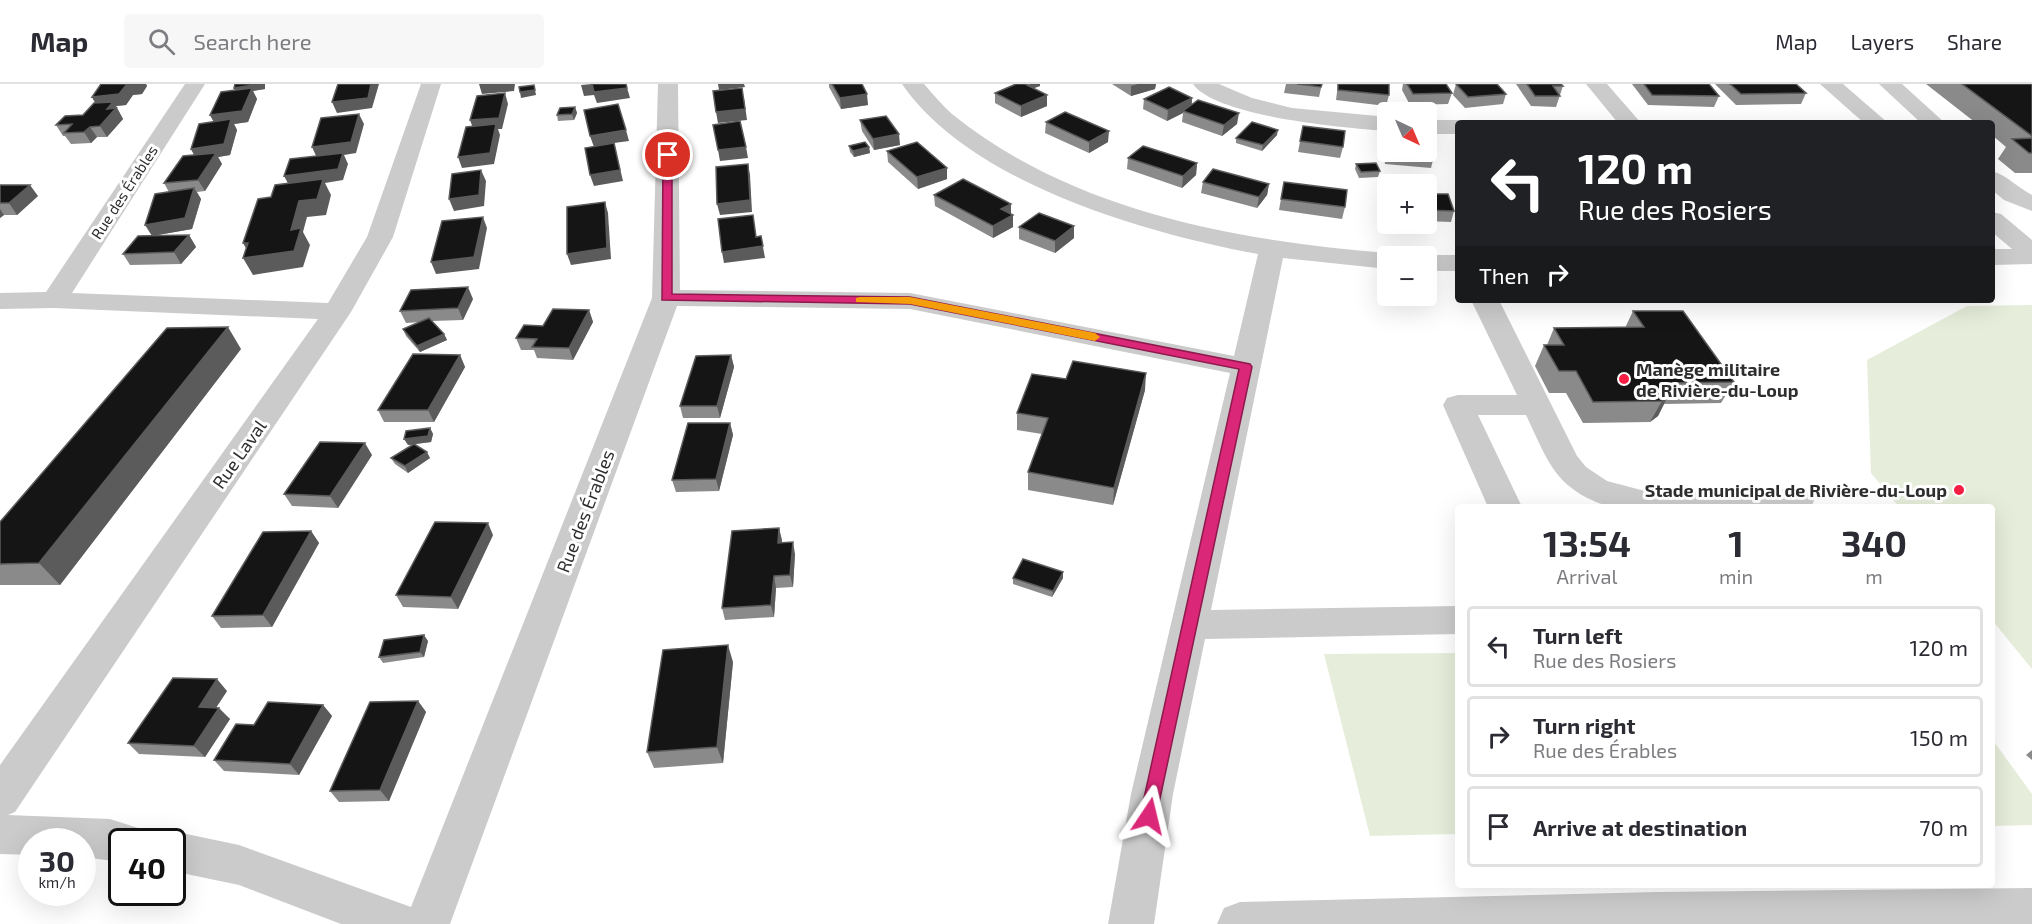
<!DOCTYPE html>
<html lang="en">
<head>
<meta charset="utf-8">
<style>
  :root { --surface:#fff; --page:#f7f7f7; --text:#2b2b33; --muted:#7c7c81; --line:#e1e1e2 }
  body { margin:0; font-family:"Exo 2",sans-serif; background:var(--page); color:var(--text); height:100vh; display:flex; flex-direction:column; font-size:22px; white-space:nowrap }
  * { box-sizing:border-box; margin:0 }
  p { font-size:20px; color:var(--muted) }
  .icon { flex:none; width:33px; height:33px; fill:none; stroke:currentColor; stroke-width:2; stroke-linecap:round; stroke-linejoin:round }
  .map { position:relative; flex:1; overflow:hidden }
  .details { position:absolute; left:1455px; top:420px; width:540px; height:384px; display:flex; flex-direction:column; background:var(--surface); border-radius:6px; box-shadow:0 6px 24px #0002 }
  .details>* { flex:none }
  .top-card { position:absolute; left:1455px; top:36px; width:540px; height:183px; border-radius:6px; box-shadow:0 6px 24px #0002; background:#202124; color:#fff; overflow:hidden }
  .needle { width:39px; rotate:136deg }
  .tools { position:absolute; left:1377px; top:18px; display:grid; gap:12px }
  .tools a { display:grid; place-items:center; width:60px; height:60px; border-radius:6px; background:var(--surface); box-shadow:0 6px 24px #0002; font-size:30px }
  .speed { position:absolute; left:18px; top:744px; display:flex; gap:12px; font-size:30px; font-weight:700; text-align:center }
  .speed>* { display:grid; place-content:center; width:78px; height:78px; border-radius:50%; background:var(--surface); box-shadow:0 6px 24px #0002; line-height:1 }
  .speed small { font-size:15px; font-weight:400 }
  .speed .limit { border:3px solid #111; border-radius:9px; background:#fff; color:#111 }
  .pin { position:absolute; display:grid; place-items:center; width:51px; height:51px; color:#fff; margin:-26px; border:3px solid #fff; border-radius:50%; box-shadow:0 2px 6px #0007 }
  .me { position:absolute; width:66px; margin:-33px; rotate:10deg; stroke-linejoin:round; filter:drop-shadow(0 0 4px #0008) }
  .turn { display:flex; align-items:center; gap:21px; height:126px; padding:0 24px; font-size:27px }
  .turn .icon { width:78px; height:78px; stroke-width:2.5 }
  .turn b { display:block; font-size:42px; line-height:51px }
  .then { display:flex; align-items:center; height:57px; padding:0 24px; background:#0003; gap:12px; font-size:22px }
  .eta { display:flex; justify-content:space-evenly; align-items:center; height:102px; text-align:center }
  .eta b { font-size:36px; font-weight:700; line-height:42px }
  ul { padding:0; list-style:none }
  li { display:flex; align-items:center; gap:18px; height:81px; margin:0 12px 9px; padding:0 12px; border:3px solid var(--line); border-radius:6px }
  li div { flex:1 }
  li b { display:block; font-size:22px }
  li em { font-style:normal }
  header { display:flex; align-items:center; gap:36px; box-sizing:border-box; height:84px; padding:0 30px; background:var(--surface); border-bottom:2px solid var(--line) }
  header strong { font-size:28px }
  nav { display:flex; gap:33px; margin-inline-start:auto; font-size:21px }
  .search { width:420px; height:54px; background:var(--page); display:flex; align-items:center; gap:15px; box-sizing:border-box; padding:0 21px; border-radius:6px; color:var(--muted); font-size:22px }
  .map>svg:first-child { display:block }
</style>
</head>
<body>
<header>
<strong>Map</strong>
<div class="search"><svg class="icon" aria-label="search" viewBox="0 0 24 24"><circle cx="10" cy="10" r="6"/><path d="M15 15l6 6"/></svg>Search here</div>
<nav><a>Map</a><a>Layers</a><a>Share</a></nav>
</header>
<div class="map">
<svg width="2032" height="840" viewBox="0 0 2032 840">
  <rect width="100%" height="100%" fill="#fff"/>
  <g fill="#e6edda">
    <polygon points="2032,221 2032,585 1992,536 1992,423 1899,423 1871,389 1867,276 1967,222"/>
    <polygon points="1458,569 1458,750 1370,752 1324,570"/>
    <polygon points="1992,655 2032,710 2032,741 1992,742"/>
  </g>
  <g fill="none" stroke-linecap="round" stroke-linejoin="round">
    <g fill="#cbcbcb" fill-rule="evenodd">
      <polygon points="185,0 205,0 72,209 328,219 367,153 421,0 441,0 393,153 351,228 15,728 8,731 110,735 138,744 144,758 122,758 122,778 82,773 82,758 32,758 32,771 0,770 0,681 318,235 54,224 0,225 0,209 46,208"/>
      <path d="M658,0h20l2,206 230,3 324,63 24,-102c-113,-21 -288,-71 -356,-170h22c9,10 18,21 28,30 121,98 285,127 436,139l10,3h-10v13l-105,-11 -72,352 247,-4v28l-253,5 -32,155 -19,130h-46l23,-130 99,-421 -320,-64 -233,-3 -227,618h-109l-102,-39 -67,-14v-29h-17l2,-5 15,-6 67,14 172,62 241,-609z"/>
      <path d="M1193,0h26l33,14 40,10 96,9v14c-41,-3 -172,-14 -195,-47z"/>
      <polygon points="1586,0 1607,0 1641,39 1618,39"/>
      <polygon points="1820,0 1843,0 1888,39 1864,39"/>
      <polygon points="1879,0 1902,0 1945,39 1921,39"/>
      <polygon points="1426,36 1458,36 1466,39 1458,39 1458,50 1426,50"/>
      <path d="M1992,87c15,4 26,17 40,24v16l-28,-11 -12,-10z"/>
      <polygon points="1992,128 2001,130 2032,156 2032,180 1992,181 1992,165 2012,165 1992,148"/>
      <polygon points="1426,171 1458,171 1458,187 1426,187 1426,172 1421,172"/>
      <path d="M1471,216h28l78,156 9,11 21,14 38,10 153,-2 12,4 4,8 -3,6h-201c-55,-18 -61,-44 -84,-92h-48l44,92h-34l-45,-102 4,-7 11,-3h59z"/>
      <polygon points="2032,804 2032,840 1217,840 1224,824 1240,818 1657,808"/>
    </g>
  </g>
  <g fill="#8a8a8a">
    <polygon points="101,0 146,0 147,2 142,10 133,11 126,21 116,22 123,35 107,53 97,53 91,59 71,60 65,52 63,52 56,41 83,31 95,19 92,13"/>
    <polygon points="235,0 265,0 265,5 253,7 257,15 248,38 234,40 237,46 230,71 218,73 222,80 205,107 197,108 201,115 192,145 152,152 189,151 196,163 181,180 130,181 123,170 152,152 169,108 164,99 194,71 191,65 214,38 210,31 235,6 234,4"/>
    <polygon points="829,0 862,0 868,21 841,25 829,3"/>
    <polygon points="1014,0 1040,0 1040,2 1034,4 1047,22 1021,33 995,19 995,9 1014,1"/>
    <polygon points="1112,0 1156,0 1155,5 1131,12"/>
    <polygon points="1286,0 1322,0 1319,13 1284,9"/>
    <polygon points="1338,0 1389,0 1389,11 1386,22 1336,16"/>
    <polygon points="1403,0 1446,0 1452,9 1448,20 1410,21 1402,6"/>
    <polygon points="1456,0 1506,10 1503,20 1465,24 1453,11"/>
    <polygon points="1516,0 1561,0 1563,2 1556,23 1531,22"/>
    <polygon points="1632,0 1709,0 1719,12 1714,23 1648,21"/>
    <polygon points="1715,0 1796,0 1806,9 1801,20 1736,21"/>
    <polygon points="1926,0 2032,0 2032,89 2015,89 1998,75 2006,63 1992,51 1992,39 1976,39"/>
    <polygon points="1192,14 1192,21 1237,40 1222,52 1182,38 1183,29 1167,37 1143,25 1144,15"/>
    <polygon points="575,23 577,29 574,36 558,37 557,31"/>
    <polygon points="860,36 900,61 874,66 862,47"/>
    <polygon points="1046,38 1108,58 1089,69 1045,49"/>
    <polygon points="1303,42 1343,63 1340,74 1298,68"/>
    <polygon points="1277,51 1262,67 1236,59 1236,54"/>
    <polygon points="1385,51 1434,72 1431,84 1385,80 1383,61"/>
    <polygon points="849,62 869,63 870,69 854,73 850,68"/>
    <polygon points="887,67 947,84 947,95 918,105 888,78"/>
    <polygon points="1128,74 1197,79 1196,91 1182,104 1127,85"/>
    <polygon points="1356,80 1380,87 1378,93 1359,94 1355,85"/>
    <polygon points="1203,98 1269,100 1267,111 1257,124 1201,109"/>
    <polygon points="1284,98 1345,123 1342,135 1279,126"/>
    <polygon points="0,101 38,112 17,131 4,131 0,134"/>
    <polygon points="1426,110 1454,127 1451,138 1426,137"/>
    <polygon points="934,111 1011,120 1011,130 1013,131 1013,143 993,154 935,122"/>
    <polygon points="1074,142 1074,154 1055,169 1019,155 1019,143"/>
    <polygon points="473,215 463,236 432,237 444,250 447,256 420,268 406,252 403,245 421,238 406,239 400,227"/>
    <polygon points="589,226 593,238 573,276 537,274 534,266 521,266 516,254 543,242"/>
    <polygon points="1633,227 1734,298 1721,319 1664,320 1658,332 1650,338 1583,339 1566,309 1549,309 1535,282 1544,261 1547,261 1554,244 1625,244"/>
    <polygon points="241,265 60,501 0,501 0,438"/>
    <polygon points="460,271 465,283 434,338 384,338 378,326"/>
    <polygon points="731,271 734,283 720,334 683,334 680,322"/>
    <polygon points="1145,306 1113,421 1028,406 1028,388 1042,350 1017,346 1017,329"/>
    <polygon points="730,339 733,351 719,407 676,408 672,396"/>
    <polygon points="430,344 433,350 431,358 414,360 430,374 408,389 395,380 391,374 412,361 408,361"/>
    <polygon points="372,371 338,424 292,422 284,410"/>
    <polygon points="779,444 782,459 795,470 793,503 776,504 774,533 725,536 722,524"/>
    <polygon points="311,447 319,459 272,543 221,544 212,532"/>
    <polygon points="493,451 458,525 403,523 396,511"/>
    <polygon points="1063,488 1063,494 1052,513 1013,500 1013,494"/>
    <polygon points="428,557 424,573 383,579 379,573"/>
    <polygon points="733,578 723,679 654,684 647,668"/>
    <polygon points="227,607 216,624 230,635 205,673 139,670 128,659"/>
    <polygon points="418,617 426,628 389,717 339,718 330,707"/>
    <polygon points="323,621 332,632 299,691 224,687 214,676"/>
    <polygon points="2032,666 2032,676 2026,671"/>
  </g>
  <g fill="#5b5b5b">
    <polygon points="127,0 146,0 147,2 142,10 133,11 126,21 116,22 123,35 107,53 100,42 98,23 92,13"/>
    <polygon points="260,0 265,0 265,5 253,7 257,15 248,38 234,40 237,46 230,71 218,73 222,80 205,107 198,96 197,76 191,65 216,42 210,31 237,10 234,4"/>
    <polygon points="371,0 379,0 372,24 337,29 332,18"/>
    <polygon points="479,0 515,0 514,7 482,10"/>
    <polygon points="592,0 626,0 630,14 597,19 594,11 584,12 581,1"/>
    <polygon points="718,0 744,0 745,3 719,6"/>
    <polygon points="1031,0 1040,0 1040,2 1023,8 1023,3"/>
    <polygon points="1138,0 1156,0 1155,5 1131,12 1131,2"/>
    <polygon points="534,1 536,11 521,14 520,8"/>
    <polygon points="505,9 508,20 502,45 498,45 500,51 494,80 462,84 458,73 474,47 470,36"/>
    <polygon points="867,10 868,21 841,25 840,14"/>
    <polygon points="1047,11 1047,22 1021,33 1021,22"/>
    <polygon points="744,14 747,36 718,39 716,28"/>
    <polygon points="1192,14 1191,25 1183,27 1183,29 1167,37 1168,26"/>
    <polygon points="575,23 577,29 574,36 572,30"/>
    <polygon points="1239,29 1237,40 1222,52 1224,41"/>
    <polygon points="359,30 364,40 356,69 344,71 348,80 343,96 325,99 331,111 326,131 307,133 303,148 310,161 303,183 253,191 243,174 251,173 243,159 291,146 290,103 284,92 317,74 312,63"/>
    <polygon points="90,43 97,53 91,59 84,48"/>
    <polygon points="626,46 629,57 614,59 623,97 594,102 590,91 594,63 590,52"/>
    <polygon points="1278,46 1277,51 1262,67 1263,61"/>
    <polygon points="1109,47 1108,58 1089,69 1089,58"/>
    <polygon points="899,50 900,61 874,66 873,55"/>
    <polygon points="746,63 748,74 720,77 718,66"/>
    <polygon points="869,63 870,69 854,73 853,67"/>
    <polygon points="1197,79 1196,91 1182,104 1183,92"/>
    <polygon points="748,80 750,91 752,128 720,131 717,120"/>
    <polygon points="947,84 947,95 918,105 917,93"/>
    <polygon points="481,86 486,97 484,122 454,127 449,115"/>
    <polygon points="1269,100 1267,111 1257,124 1259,113"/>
    <polygon points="30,101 38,112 17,131 9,119"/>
    <polygon points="194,104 201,115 192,145 152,152 145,141"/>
    <polygon points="605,118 608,129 611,175 571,181 567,170"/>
    <polygon points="1011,120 1011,131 1001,125"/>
    <polygon points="0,125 4,131 0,134"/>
    <polygon points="1013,131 1013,143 993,154 993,142"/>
    <polygon points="483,133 487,144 479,185 436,190 431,178"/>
    <polygon points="1074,142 1074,154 1055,169 1055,157"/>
    <polygon points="189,151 196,163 181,180 174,168"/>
    <polygon points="761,152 765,174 724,179 722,168 758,163"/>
    <polygon points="468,203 473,215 463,236 458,224"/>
    <polygon points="589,226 593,238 573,276 569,264"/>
    <polygon points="228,243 241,265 60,501 39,479"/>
    <polygon points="444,250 447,256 420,268 417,262"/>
    <polygon points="460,271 465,283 434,338 428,326"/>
    <polygon points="731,271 734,283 720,334 717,322"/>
    <polygon points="1146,289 1145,306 1113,421 1114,404"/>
    <polygon points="1669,310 1658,332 1650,338 1662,317"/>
    <polygon points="730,339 733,351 719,407 716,395"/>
    <polygon points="430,344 433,350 431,358 408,361 404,355"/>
    <polygon points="365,359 372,371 338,424 330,412"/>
    <polygon points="427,368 430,374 408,389 405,382"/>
    <polygon points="488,439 493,451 458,525 451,513"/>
    <polygon points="779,444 782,456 781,471 778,459"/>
    <polygon points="311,447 319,459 272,543 263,531"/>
    <polygon points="793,458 795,470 793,503 790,491"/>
    <polygon points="1063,488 1063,494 1052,513 1053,507"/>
    <polygon points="774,492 776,504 774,533 771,521"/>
    <polygon points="424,551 428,557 424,573 420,568"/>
    <polygon points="728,561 733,578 723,679 717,663"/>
    <polygon points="217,595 227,607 209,634 199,623"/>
    <polygon points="418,617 426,628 389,717 380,706"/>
    <polygon points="323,621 332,632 299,691 290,680"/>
    <polygon points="219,624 230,635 205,673 194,662"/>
  </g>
  <g fill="#151515" stroke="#5b5b5b" stroke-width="1.5">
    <polygon points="101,0 127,0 119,10 92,13"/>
    <polygon points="235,0 260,0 234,4"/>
    <polygon points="338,0 371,0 368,14 332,18"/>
    <polygon points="592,0 626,0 627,4 594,8"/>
    <polygon points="832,0 862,0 867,10 840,14"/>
    <polygon points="1016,0 1025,0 1047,11 1021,22 995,9"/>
    <polygon points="1297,0 1322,0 1321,3"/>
    <polygon points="1338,0 1389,0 1389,11 1338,6"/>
    <polygon points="1407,0 1446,0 1452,9 1413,10"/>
    <polygon points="1456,0 1497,0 1506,10 1468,13"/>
    <polygon points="1527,0 1561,0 1563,2 1553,2 1560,12 1535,12"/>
    <polygon points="1644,0 1709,0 1719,12 1652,11"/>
    <polygon points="1730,0 1796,0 1806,9 1741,10"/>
    <polygon points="1962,0 2032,0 2032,52"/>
    <polygon points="534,1 535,6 520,8 519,3"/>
    <polygon points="1169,3 1192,14 1168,26 1144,15"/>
    <polygon points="252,4 242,27 210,31 221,8"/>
    <polygon points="742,4 745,25 716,28 713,7"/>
    <polygon points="505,9 499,34 470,36 477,12"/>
    <polygon points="1198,16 1239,29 1224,41 1183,27"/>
    <polygon points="113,18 107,25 116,24 100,42 90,43 84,48 64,49 72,40 56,41 65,32 83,31 94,19"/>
    <polygon points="618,20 626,46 590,52 584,26"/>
    <polygon points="575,23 572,30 557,31 560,24"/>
    <polygon points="1065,28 1109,47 1089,58 1046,38"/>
    <polygon points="359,30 351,58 312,63 321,34"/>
    <polygon points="886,32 899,50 873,55 860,36"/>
    <polygon points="231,35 224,60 191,65 199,40"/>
    <polygon points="740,37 746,63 718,66 713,41"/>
    <polygon points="1252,38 1278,46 1263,61 1236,54"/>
    <polygon points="496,40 490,69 458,73 466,43"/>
    <polygon points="1303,42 1345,47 1343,63 1300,57"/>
    <polygon points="1385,51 1388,51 1388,66"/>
    <polygon points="1426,54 1430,54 1434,72 1388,69 1388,68 1426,68"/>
    <polygon points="2032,54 2032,69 2029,69 2012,55"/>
    <polygon points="865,58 869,63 853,67 849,62"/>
    <polygon points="917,58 947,84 917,93 887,67"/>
    <polygon points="614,59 620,86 590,91 585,64"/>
    <polygon points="1143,62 1197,79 1183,92 1128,74"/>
    <polygon points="216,69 198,96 164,99 183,72"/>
    <polygon points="343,69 338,85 284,92 290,75"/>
    <polygon points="1376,79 1380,87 1361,88 1356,80"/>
    <polygon points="748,80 750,116 717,120 716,83"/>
    <polygon points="1213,85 1269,100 1259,113 1203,98"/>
    <polygon points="481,86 479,111 449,115 452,90"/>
    <polygon points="323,95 317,115 299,117 291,146 301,144 294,167 243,174 248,159 243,159 258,115 271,113 275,101"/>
    <polygon points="963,95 1011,120 1001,125 1013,131 993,142 934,111"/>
    <polygon points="1284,98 1347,106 1345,123 1281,115"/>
    <polygon points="0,101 30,101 9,119 0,119"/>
    <polygon points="194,104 185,134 145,141 155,110"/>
    <polygon points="1426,110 1448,110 1454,127 1426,126"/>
    <polygon points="605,118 607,164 567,170 567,123"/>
    <polygon points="1039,129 1074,142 1055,157 1019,143"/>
    <polygon points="753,131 756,153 761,152 763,162 722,168 718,135"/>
    <polygon points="483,133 474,173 431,178 442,137"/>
    <polygon points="189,151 174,168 123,170 138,152"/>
    <polygon points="468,203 458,224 400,227 411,206"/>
    <polygon points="553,225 589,226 569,264 532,263 537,255 516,254 524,241 543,242"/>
    <polygon points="1633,227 1683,227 1734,298 1671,299 1669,310 1662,317 1593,318 1576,287 1559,287 1544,261 1564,261 1554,244 1644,243"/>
    <polygon points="429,234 444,250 417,262 403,245"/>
    <polygon points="228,243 39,479 0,480 0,438 167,244"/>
    <polygon points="413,270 460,271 428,326 378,326"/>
    <polygon points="731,271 717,322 680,322 696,272"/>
    <polygon points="1073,277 1146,289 1114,404 1028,388 1048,334 1017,329 1032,290 1066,295"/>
    <polygon points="688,339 730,339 716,395 672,396"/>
    <polygon points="430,344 428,352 404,355 406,347"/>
    <polygon points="320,358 365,359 330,412 284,410"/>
    <polygon points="414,360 427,368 405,382 391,374"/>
    <polygon points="435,438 488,439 451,513 396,511"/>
    <polygon points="779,444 778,459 793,458 790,491 774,492 771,521 722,524 732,447"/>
    <polygon points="311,447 263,531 212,532 263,448"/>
    <polygon points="1023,475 1063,488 1053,507 1013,494"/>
    <polygon points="424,551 420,568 379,573 384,556"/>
    <polygon points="728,561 717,663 647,668 663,566"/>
    <polygon points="173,594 217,595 199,623 219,624 194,662 128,659"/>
    <polygon points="418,617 380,706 330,707 370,618"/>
    <polygon points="268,618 323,621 290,680 214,676 236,640 254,641"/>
  </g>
  <polygon fill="#db2777" stroke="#8e194d" stroke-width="1.5" points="668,68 672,71 672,210 910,213 1250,280 1252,283 1155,738 1149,740 1143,738 1140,732 1239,285 910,220 662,216 663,71"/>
  <polygon fill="#f59e0b" points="860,213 910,213 1095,249 1100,253 1095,257 910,220 856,218 856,214"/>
  <g fill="#f61e42" stroke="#fff" stroke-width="2">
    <circle cx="1624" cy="295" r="6"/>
    <circle cx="1959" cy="406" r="6"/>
  </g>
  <g text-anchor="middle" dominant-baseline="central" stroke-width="6" stroke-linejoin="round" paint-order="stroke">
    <g font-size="15" fill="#2e2e2e" stroke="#fff">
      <text transform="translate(124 108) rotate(-57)">Rue des Érables</text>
    </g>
    <g font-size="18" font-weight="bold" fill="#2e2e2e" stroke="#fff" text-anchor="start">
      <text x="1636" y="285">Manège militaire<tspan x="1636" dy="21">de Rivière-du-Loup</tspan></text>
      <text x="1947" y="406" text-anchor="end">Stade municipal de Rivière-du-Loup</text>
    </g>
    <g font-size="18" fill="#2e2e2e" stroke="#fff">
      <text transform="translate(239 370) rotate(-55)">Rue Laval</text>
      <text transform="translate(585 427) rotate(-69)">Rue des Érables</text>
    </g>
  </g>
</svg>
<div class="tools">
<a><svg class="needle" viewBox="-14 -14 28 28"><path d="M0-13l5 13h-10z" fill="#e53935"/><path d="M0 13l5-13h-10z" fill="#7c7c81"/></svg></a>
<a>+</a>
<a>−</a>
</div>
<div class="speed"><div>30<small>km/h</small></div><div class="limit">40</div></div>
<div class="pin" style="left:668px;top:71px;background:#d93025"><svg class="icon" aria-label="arrive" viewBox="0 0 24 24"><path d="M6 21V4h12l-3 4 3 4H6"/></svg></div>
<svg class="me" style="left:1149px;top:732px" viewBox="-20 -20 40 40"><path d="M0-17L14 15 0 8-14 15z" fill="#db2777" stroke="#fff" stroke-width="4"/></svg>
<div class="top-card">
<div class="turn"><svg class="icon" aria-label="left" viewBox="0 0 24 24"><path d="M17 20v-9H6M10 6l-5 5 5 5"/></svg><div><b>120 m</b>Rue des Rosiers</div></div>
<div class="then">Then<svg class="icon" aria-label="right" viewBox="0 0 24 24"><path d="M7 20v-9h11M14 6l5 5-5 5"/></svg></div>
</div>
<section class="details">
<div class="eta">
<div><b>13:54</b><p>Arrival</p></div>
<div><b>1</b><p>min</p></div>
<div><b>340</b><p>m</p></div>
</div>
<ul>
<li><svg class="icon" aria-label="left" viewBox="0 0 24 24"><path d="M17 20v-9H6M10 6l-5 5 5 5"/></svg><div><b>Turn left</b><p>Rue des Rosiers</p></div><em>120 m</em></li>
<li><svg class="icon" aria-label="right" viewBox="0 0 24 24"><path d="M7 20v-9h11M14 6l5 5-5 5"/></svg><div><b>Turn right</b><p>Rue des Érables</p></div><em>150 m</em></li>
<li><svg class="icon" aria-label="arrive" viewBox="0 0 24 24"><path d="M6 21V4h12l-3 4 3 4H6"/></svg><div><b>Arrive at destination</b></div><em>70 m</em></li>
</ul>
</section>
</div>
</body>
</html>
